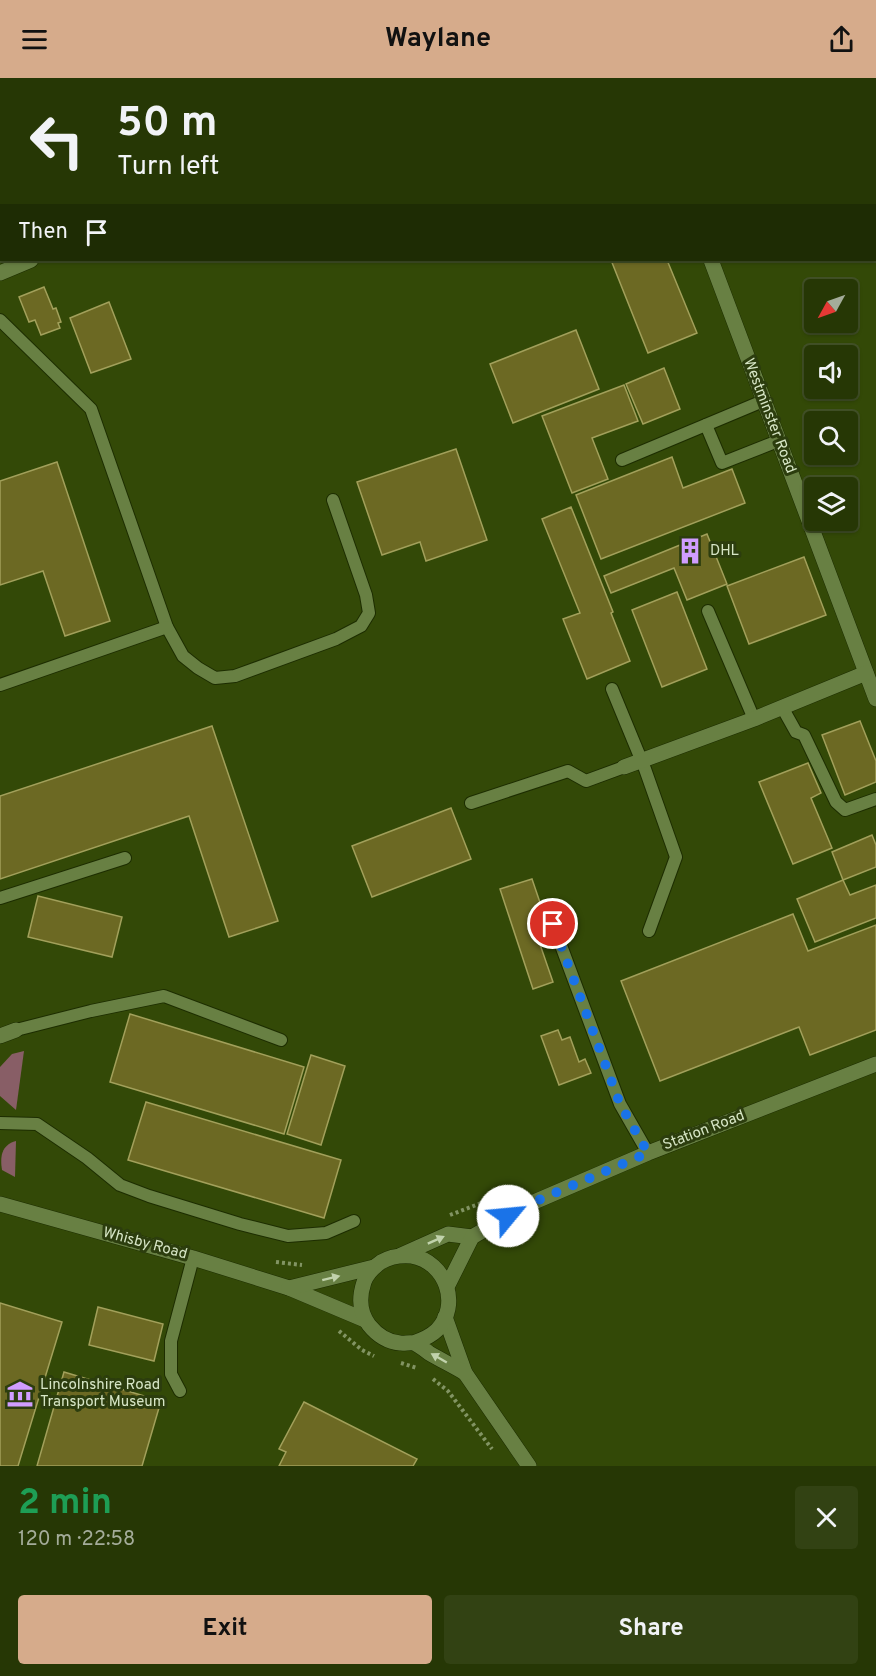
<!DOCTYPE html>
<html lang="en">
<head>
<meta charset="utf-8">
<style>
  :root { --surface:#263705; --page:#324213; --text:#f1f3f6; --muted:#a4ac9a; --line:#425127; --accent:#d6ab8b }
  body { margin:0; font-family:Overpass,sans-serif; background:var(--page); color:var(--text); height:100vh; display:flex; flex-direction:column; font-size:22px; white-space:nowrap }
  * { box-sizing:border-box; margin:0 }
  p { font-size:20px; color:var(--muted) }
  .icon { flex:none; width:33px; height:33px; fill:none; stroke:currentColor; stroke-width:2; stroke-linecap:round; stroke-linejoin:round }
  .map { position:relative; height:1388px; overflow:hidden }
  .details { display:flex; flex-direction:column; background:var(--surface); flex:1 }
  .details>* { flex:none }
  .banner { position:absolute; left:0px; top:0px; width:876px; height:183px; box-shadow:0 2px 4px #0004,0 0 0 2px var(--line); background:#263705; color:var(--text); overflow:hidden }
  .needle { width:39px; rotate:230deg }
  .controls { position:absolute; left:804px; top:201px; display:grid; gap:12px }
  .controls a { display:grid; place-items:center; width:54px; height:54px; border-radius:6px; background:var(--surface); box-shadow:0 2px 4px #0004,0 0 0 2px var(--line); font-size:30px }
  .pin { position:absolute; display:grid; place-items:center; width:51px; height:51px; color:#fff; margin:-26px; border:3px solid #fff; border-radius:50%; box-shadow:0 2px 6px #0007 }
  .me { position:absolute; width:66px; margin:-33px; rotate:62deg; stroke-linejoin:round; filter:drop-shadow(0 0 4px #0008) }
  .turn { display:flex; align-items:center; gap:21px; height:126px; padding:0 18px; font-size:27px }
  .turn .icon { width:78px; height:78px; stroke-width:2.5 }
  .turn b { display:block; font-size:42px; line-height:51px }
  .then { display:flex; align-items:center; height:57px; padding:0 18px; background:#0003; gap:12px; font-size:22px }
  .round { display:grid; place-items:center; flex:none; width:63px; height:63px; border-radius:6px; background:var(--page) }
  .summary { display:flex; align-items:center; justify-content:space-between; height:102px; padding:0 18px }
  h1 { font-size:36px; font-weight:700; line-height:45px; color:#1e9e55 }
  .button { display:flex; gap:12px; margin-top:auto; padding:12px 18px }
  .button a { flex:1; height:69px; border-radius:6px; background:var(--accent); color:#111; font-size:24px; font-weight:700; line-height:69px; text-align:center }
  .button a+a { background:var(--page); color:var(--text) }
  header { display:flex; justify-content:space-between; align-items:center; height:78px; padding:0 18px; background:var(--accent); color:#111; font-size:27px; font-weight:700 }
  .map>svg:first-child { display:block }
</style>
</head>
<body>
<header><svg class="icon" aria-label="menu" viewBox="0 0 24 24"><path d="M4 6h16M4 12h16M4 18h16"/></svg>Waylane<svg class="icon" aria-label="share" viewBox="0 0 24 24"><path d="M12 15V3M7 8l5-5 5 5M5 13v7h14v-7"/></svg></header>
<div class="map">
<svg width="876" height="1388" viewBox="0 0 876 1388">
  <rect width="100%" height="100%" fill="#334907"/>
  <g fill="#885e66">
    <polygon points="24,973 16,1032 0,1018 0,989 12,976"/>
    <path d="M16,1063l-1,36 -13,-7c-2,-13 -1,-25 14,-29z"/>
  </g>
  <g fill="#6c6923" stroke="#a2a05b" stroke-width="1.5">
    <polygon points="0,0 25,0 26,2 2,2 2,85 0,85"/>
    <polygon points="99,0 168,0 169,2 100,2"/>
    <polygon points="404,0 477,0 404,2"/>
    <polygon points="611,182 667,182 697,255 648,275"/>
    <polygon points="44,209 53,231 56,230 61,244 58,245 60,250 41,257 35,242 29,244 19,219"/>
    <polygon points="109,224 131,281 91,295 70,240"/>
    <polygon points="576,252 599,311 513,345 490,286"/>
    <polygon points="664,290 680,331 643,346 626,306"/>
    <polygon points="624,307 638,343 592,360 608,401 572,415 542,338"/>
    <polygon points="456,371 487,462 426,483 420,464 382,477 357,404"/>
    <polygon points="672,379 683,410 732,391 745,425 601,481 576,417"/>
    <polygon points="57,384 110,543 65,558 43,493 0,507 0,403"/>
    <polygon points="571,429 613,534 611,535 630,583 587,601 563,541 580,535 542,441"/>
    <polygon points="707,456 727,506 687,522 674,490 611,515 604,498"/>
    <polygon points="804,479 826,537 749,566 727,508"/>
    <polygon points="677,514 707,591 662,609 632,532"/>
    <polygon points="860,643 876,683 876,704 845,717 822,657"/>
    <polygon points="212,648 278,843 229,859 189,738 0,801 0,718"/>
    <polygon points="808,685 821,715 811,720 832,770 793,786 759,704"/>
    <polygon points="451,730 471,781 372,819 352,768"/>
    <polygon points="872,757 876,767 876,789 843,802 832,774"/>
    <polygon points="532,801 547,845 534,849 553,904 533,911 500,811"/>
    <polygon points="843,802 850,817 876,807 876,840 815,864 797,821"/>
    <polygon points="38,818 122,839 112,879 28,859"/>
    <polygon points="793,836 808,873 876,847 876,952 810,977 799,949 660,1003 621,903"/>
    <polygon points="130,936 304,989 284,1056 110,1004"/>
    <polygon points="558,952 562,962 570,959 579,984 585,981 591,995 559,1007 541,958"/>
    <polygon points="311,977 345,988 321,1067 287,1056"/>
    <polygon points="146,1024 341,1082 324,1140 128,1082"/>
    <polygon points="0,1225 62,1244 18,1388 0,1388"/>
    <polygon points="98,1229 163,1246 154,1283 89,1267"/>
    <polygon points="64,1294 161,1323 142,1388 37,1388"/>
    <polygon points="304,1324 417,1381 413,1388 279,1388 286,1374 279,1371"/>
  </g>
  <g fill="none" stroke-linecap="round" stroke-linejoin="round">
    <g stroke="#1d2d00" stroke-width="14">
      <g id="lane">
        <polyline points="0,242 91,331 167,549 183,578 198,590 215,600 235,598 336,561 361,548 369,535 366,517 333,422"/>
        <polyline points="706,347 722,385 778,363"/>
        <polyline points="622,382 763,323"/>
        <polyline points="708,533 754,641"/>
        <polyline points="0,607 167,549"/>
        <polyline points="612,611 645,691 676,779 649,853"/>
        <polyline points="782,629 796,654 804,657 836,724 845,732 876,721"/>
        <polyline points="471,725 568,693 586,703 624,689"/>
        <polyline points="0,820 125,780"/>
        <polyline points="553,846 620,1026 648,1075"/>
        <polyline points="16,952 91,933 164,918 281,962"/>
        <polyline points="0,1045 37,1046 87,1080 120,1107 149,1118 240,1146 288,1158 326,1155 354,1143"/>
        <polyline points="180,1313 171,1296 171,1263 193,1180"/>
      </g>
    </g>
    <g stroke="#1d2d00" stroke-width="16">
      <g id="street">
        <polyline points="56,0 57,2"/>
        <polyline points="367,0 368,2"/>
        <polyline points="644,0 644,2"/>
        <polyline points="317,2 321,0"/>
        <polyline points="711,182 876,621"/>
        <polyline points="0,195 31,182"/>
        <polyline points="624,689 754,641 866,595"/>
        <polyline points="0,958 16,952"/>
      </g>
    </g>
    <g stroke="#1d2d00" stroke-width="16">
      <g id="secondary">
        <polyline points="0,1126 193,1180 289,1210 365,1242"/>
        <polyline points="401,1177 448,1156 472,1159"/>
        <polyline points="447,1209 472,1159 527,1127 648,1075 876,986"/>
        <polyline points="289,1210 374,1189"/>
        <polyline points="445,1239 465,1295 529,1388"/>
        <path d="M413,1265c9,-3 17,-6 24,-13 24,-25 9,-68 -25,-74 -11,-1 -21,0 -31,6 -7,5 -14,11 -17,20 -5,15 -5,30 5,43 8,10 19,17 31,18 4,1 9,-1 14,0 5,2 11,7 15,10 12,7 24,13 36,20"/>
      </g>
    </g>
    <g stroke="#829463" stroke-width="4" stroke-dasharray="3 3" stroke-linecap="butt">
      <polyline points="450,1137 510,1114"/>
      <polyline points="276,1184 302,1187"/>
      <polyline points="339,1253 362,1272 374,1278"/>
      <polyline points="401,1285 417,1290"/>
      <polyline points="433,1301 448,1313 492,1371"/>
    </g>
    <use href="#lane" stroke="#688043" stroke-width="12"/>
    <use href="#street" stroke="#688043" stroke-width="15"/>
    <use href="#secondary" stroke="#688043" stroke-width="15"/>
  </g>
  <defs><path id="oneway-solid" d="M-6-.8H1V-3.2L6.5 0L1 3.2V.8H-6Z" transform="scale(1.5)"/></defs>
  <g fill="#c1d2ac">
    <use href="#oneway-solid" transform="translate(436 1162) rotate(-24)"/>
    <use href="#oneway-solid" transform="translate(331 1200) rotate(-14)"/>
    <use href="#oneway-solid" transform="translate(439 1280) rotate(-150)"/>
  </g>
  <g fill="none" stroke-linecap="round" stroke-linejoin="round">
    <polyline stroke="#1a73e8" stroke-width="10" stroke-dasharray="0 18" points="508,1138 527,1127 648,1075 620,1026 553,846"/>
  </g>
  <defs>
    <g id="building-bare" transform="scale(2.07)"><path d="M-4-6H4V6H1V3H-1V6H-4ZM-2.5-4.3h1.7v1.8h-1.7ZM.8-4.3h1.7v1.8H.8ZM-2.5-1h1.7V.8h-1.7ZM.8-1h1.7V.8H.8Z" fill="#d09dff" stroke="#2c3d0e" stroke-width="2.5" paint-order="stroke"/></g>
    <g id="museum-bare" transform="scale(2.07)"><path d="M0-6L6-3V-2H-6V-3ZM-5-1h2V3h-2ZM-1-1h2V3h-2ZM3-1h2V3H3ZM-6 4H6V6H-6Z" fill="#d09dff" stroke="#2c3d0e" stroke-width="2.5" paint-order="stroke"/></g>
  </defs>
  <g fill-rule="evenodd">
    <use href="#building-bare" x="690" y="473"/>
    <use href="#museum-bare" x="20" y="1316"/>
  </g>
  <g text-anchor="middle" dominant-baseline="central" stroke-width="6" stroke-linejoin="round" paint-order="stroke">
    <g font-size="15" fill="#d7e6c6" stroke="#2c3d0e">
      <text transform="translate(769 338) rotate(69)">Westminster Road</text>
      <text transform="translate(704 1053) rotate(-21)">Station Road</text>
      <text transform="translate(145 1166) rotate(15)">Whisby Road</text>
    </g>
    <g font-size="15" fill="#d7e6c6" stroke="#2c3d0e" text-anchor="start">
      <text x="710" y="473">DHL</text>
      <text x="40" y="1307">Lincolnshire Road<tspan x="40" dy="17">Transport Museum</tspan></text>
    </g>
  </g>
</svg>
<div class="controls">
<a><svg class="needle" viewBox="-14 -14 28 28"><path d="M0-13l5 13h-10z" fill="#e53935"/><path d="M0 13l5-13h-10z" fill="#a4ac9a"/></svg></a>
<a><svg class="icon" aria-label="sound" viewBox="0 0 24 24"><path d="M4 9h4l5-4v14l-5-4H4zM17 9q2 3 0 6"/></svg></a>
<a><svg class="icon" aria-label="search" viewBox="0 0 24 24"><circle cx="10" cy="10" r="6"/><path d="M15 15l6 6"/></svg></a>
<a><svg class="icon" aria-label="layers" viewBox="0 0 24 24"><path d="M12 4l9 5-9 5-9-5zM3 14l9 5 9-5"/></svg></a>
</div>
<div class="pin" style="left:553px;top:846px;background:#d93025"><svg class="icon" aria-label="arrive" viewBox="0 0 24 24"><path d="M6 21V4h12l-3 4 3 4H6"/></svg></div>
<svg class="me" style="left:508px;top:1138px" viewBox="-20 -20 40 40"><circle r="19" fill="#fff"/><path d="M0-13L10 11 0 6-10 11z" fill="#1a73e8"/></svg>
<div class="banner">
<div class="turn"><svg class="icon" aria-label="left" viewBox="0 0 24 24"><path d="M17 20v-9H6M10 6l-5 5 5 5"/></svg><div><b>50 m</b>Turn left</div></div>
<div class="then">Then<svg class="icon" aria-label="arrive" viewBox="0 0 24 24"><path d="M6 21V4h12l-3 4 3 4H6"/></svg></div>
</div>
</div>
<section class="details">
<div class="summary"><div><h1>2 min</h1><p>120 m · 22:58</p></div><a class="round"><svg class="icon" aria-label="close" viewBox="0 0 24 24"><path d="M6 6l12 12M18 6L6 18"/></svg></a></div>
<div class="button"><a>Exit</a><a>Share</a></div>
</section>
</body>
</html>
